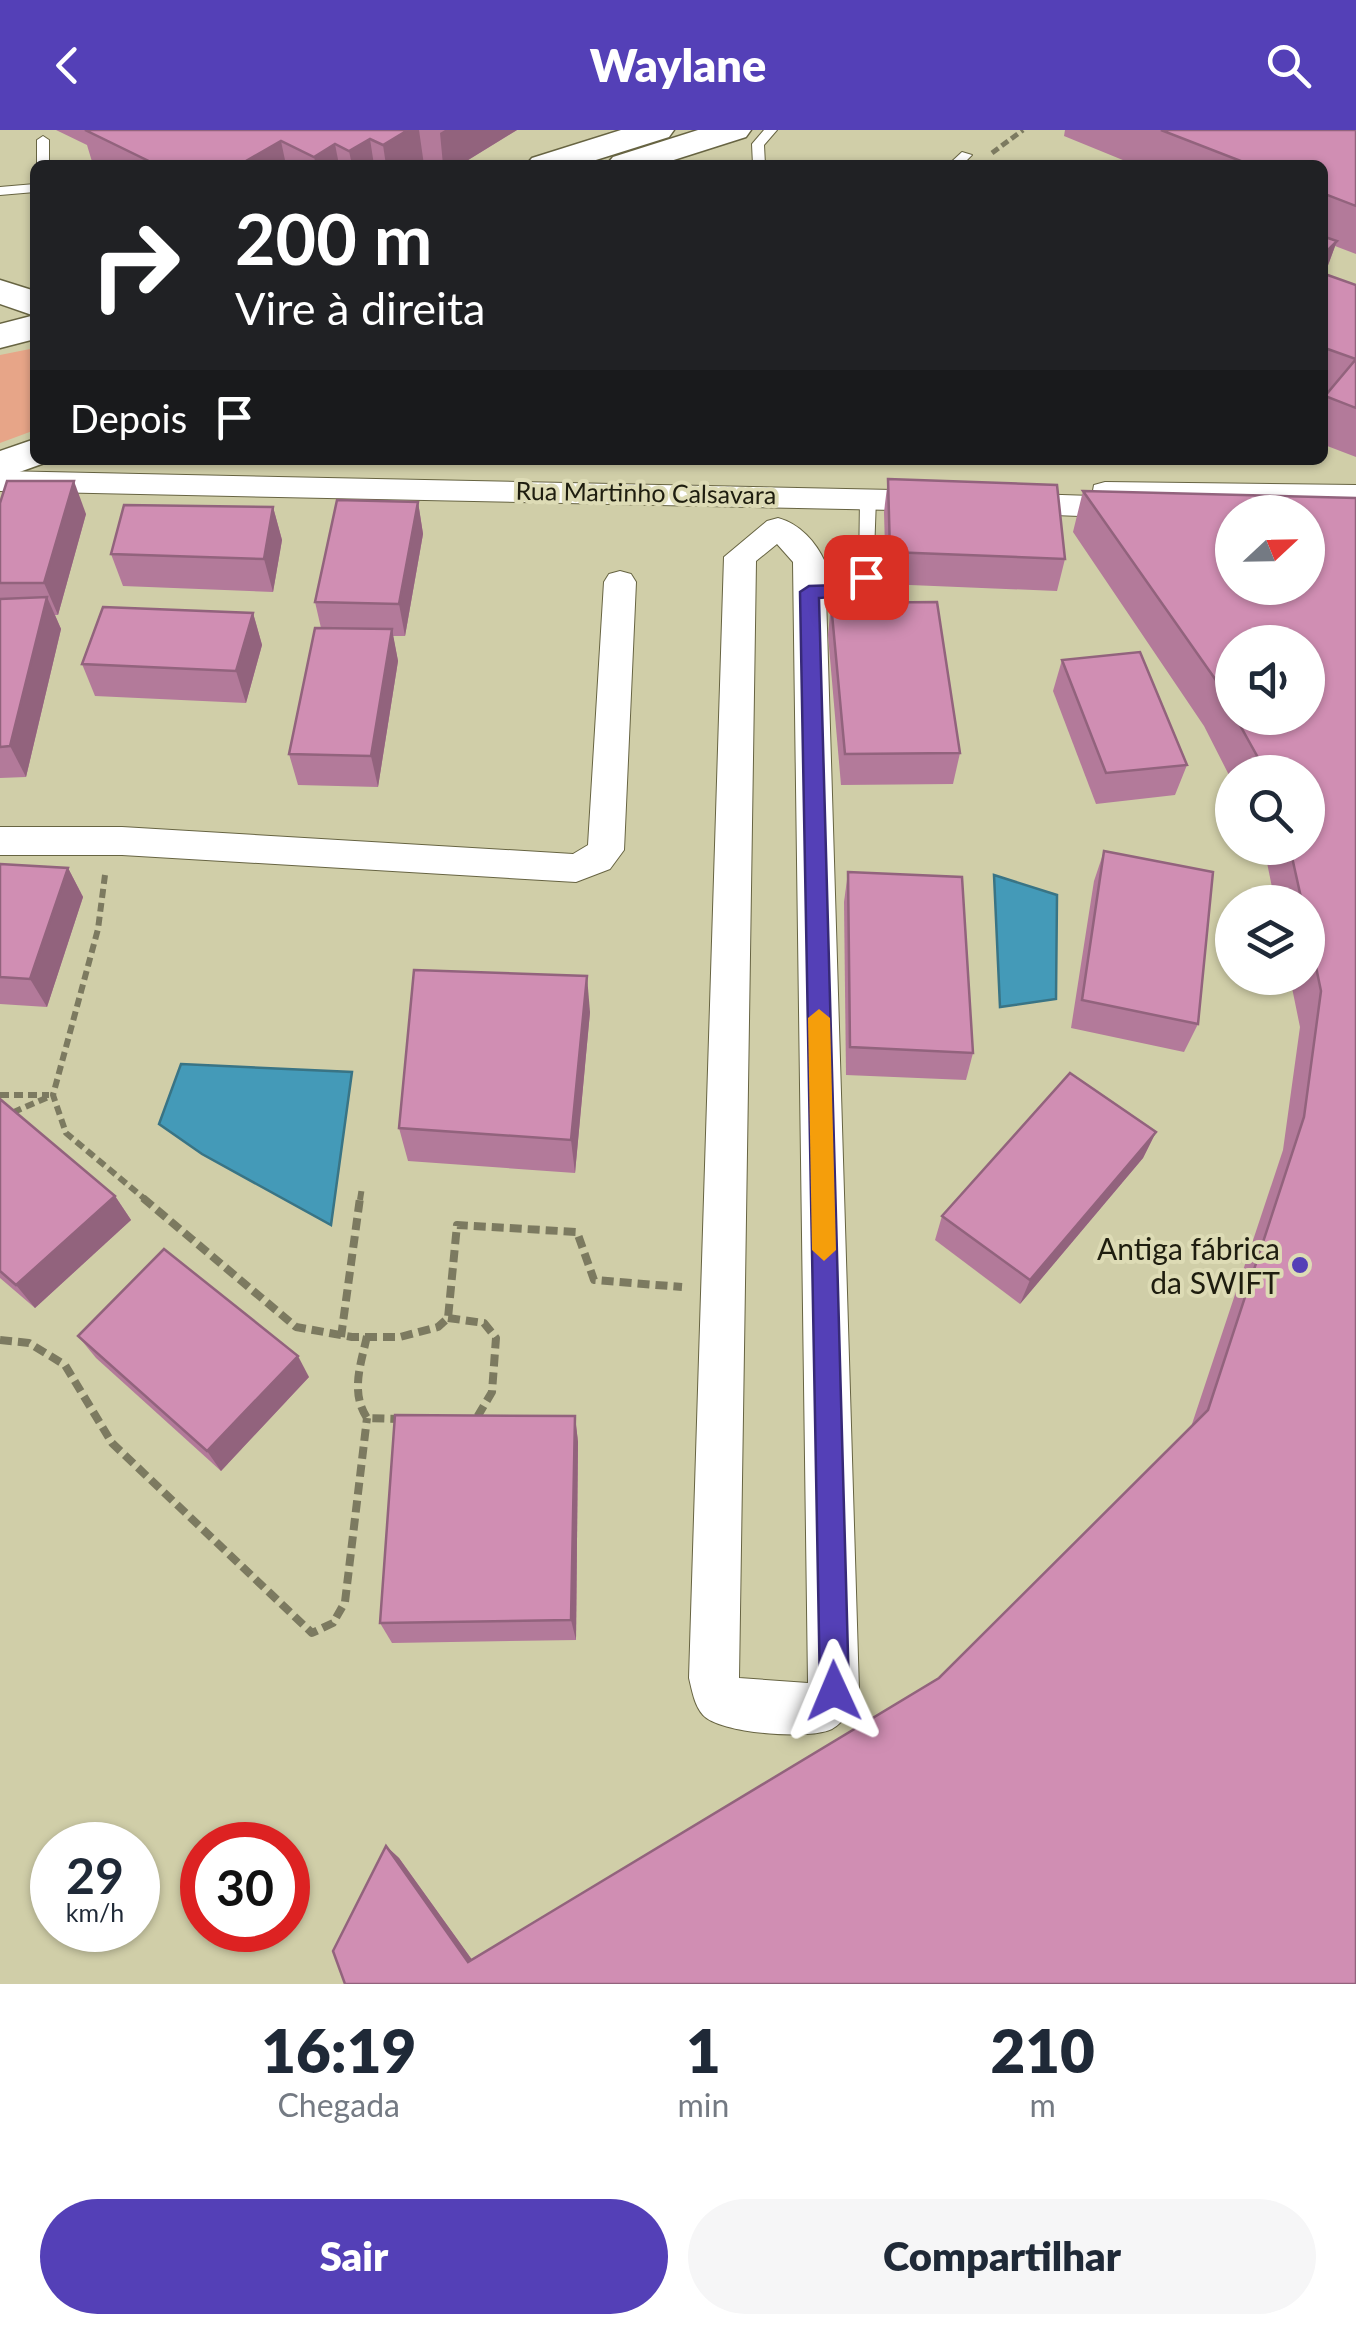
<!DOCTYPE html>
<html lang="pt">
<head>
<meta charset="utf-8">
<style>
  :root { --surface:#fff; --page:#f6f6f7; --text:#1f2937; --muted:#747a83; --accent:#5440b7 }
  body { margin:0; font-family:Lato,sans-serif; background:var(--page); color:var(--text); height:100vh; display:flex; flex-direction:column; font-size:38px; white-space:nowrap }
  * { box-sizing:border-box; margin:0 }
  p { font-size:32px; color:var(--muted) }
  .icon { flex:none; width:55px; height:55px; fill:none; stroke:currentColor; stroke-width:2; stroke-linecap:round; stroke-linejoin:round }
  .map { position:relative; height:1854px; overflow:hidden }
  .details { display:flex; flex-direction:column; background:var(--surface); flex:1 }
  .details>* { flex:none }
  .top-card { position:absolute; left:30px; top:30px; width:1298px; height:305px; border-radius:15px; box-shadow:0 2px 8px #0004; background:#202124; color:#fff; overflow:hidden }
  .needle { width:65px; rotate:68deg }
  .buttons { position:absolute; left:1215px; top:365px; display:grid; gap:20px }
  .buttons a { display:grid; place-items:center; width:110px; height:110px; border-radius:50%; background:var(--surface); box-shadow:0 2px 8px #0004; font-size:50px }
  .speed { position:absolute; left:30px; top:1692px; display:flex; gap:20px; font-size:50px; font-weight:700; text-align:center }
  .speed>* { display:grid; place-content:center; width:130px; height:130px; border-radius:50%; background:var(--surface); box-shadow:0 2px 8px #0004; line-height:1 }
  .speed small { font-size:25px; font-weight:400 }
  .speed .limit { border:15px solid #d22; background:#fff; color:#111 }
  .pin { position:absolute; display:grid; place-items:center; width:85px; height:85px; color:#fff; margin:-42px; border-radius:20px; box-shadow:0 5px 15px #0006 }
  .me { position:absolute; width:110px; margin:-55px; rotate:359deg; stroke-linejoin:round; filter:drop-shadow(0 0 8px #0008) }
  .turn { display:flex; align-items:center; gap:35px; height:210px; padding:0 40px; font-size:45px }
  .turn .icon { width:130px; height:130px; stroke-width:2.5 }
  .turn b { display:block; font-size:70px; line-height:85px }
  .then { display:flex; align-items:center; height:95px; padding:0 40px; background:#0003; gap:20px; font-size:38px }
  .eta { display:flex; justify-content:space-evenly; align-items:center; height:170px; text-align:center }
  .eta b { font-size:60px; font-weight:800; line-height:70px }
  .button { display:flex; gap:20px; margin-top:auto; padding:20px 40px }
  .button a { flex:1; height:115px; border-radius:60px; background:var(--accent); color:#fff; font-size:40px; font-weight:800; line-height:115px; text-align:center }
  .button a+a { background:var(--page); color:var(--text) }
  header { display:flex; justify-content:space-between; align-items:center; height:130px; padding:0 40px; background:var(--accent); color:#fff; font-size:45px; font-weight:800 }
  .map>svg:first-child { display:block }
</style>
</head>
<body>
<header><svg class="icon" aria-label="back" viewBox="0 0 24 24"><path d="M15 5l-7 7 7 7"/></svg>Waylane<svg class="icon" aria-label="search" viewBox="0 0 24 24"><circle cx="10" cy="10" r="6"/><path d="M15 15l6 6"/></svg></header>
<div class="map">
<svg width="1356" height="1854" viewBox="0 0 1356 1854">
  <rect width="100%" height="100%" fill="#d0cea8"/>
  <polygon fill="#e7a588" points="35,218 35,300 0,313 0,225"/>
  <g fill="#449ab8" stroke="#397485" stroke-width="2.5">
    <polygon points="994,745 1057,765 1056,869 1000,877"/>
    <polygon points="181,934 352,942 331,1095 202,1024 159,994"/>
  </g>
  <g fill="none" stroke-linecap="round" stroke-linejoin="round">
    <g stroke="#676442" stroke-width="2">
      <g id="lane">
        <polygon points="764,0 777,0 764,15 765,35 753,35 752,14"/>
        <polygon points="43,6 49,10 49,35 37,35 37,10"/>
        <polygon points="962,22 972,25 962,35 948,35"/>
        <polygon points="35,54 35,62 0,65 0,57"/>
        <polygon points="868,363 876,368 873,451 841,467 803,467 803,459 838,456 859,444 860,368"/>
      </g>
    </g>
    <g stroke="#676442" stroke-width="2">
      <g id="street">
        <polygon points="0,341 941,361 952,364 957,371 952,378 941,381 0,361"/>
        <polygon points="1105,352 1356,355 1356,375 1143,372 1147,378 1142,385 1131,388 1004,383 993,380 988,373 993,366 1004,363 1092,366 1094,355"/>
        <path d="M778,388c22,6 38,24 47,44l34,1129c-6,14 -13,30 -27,38 -21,11 -112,5 -129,-14 -9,-10 -11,-25 -14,-37l35,-1121 43,-36zM777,414l16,18 15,1121 -69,-5 17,-1117z"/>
        <polygon points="620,441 631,444 636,452 624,720 610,739 576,752 122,725 0,725 0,697 122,697 573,724 588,715 604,452 609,444"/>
      </g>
    </g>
    <g stroke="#676442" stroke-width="3">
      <polygon id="secondary" points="0,150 35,161 35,186 0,174"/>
    </g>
    <g stroke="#676442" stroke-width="3">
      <g id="primary">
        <polygon points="621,0 674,0 669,7 580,35 526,35 532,28"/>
        <polygon points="698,0 751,0 746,7 658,35 607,34 613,27"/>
        <polygon points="35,185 35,209 0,218 0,194"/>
        <polygon points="35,309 35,330 50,331 0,349 0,321"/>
      </g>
    </g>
    <polyline stroke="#7c7a60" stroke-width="5" stroke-dasharray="8 4" stroke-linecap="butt" points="992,23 1023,0"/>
    <g stroke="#7c7a60" stroke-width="6" stroke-dasharray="9 5" stroke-linecap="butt">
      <polyline points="105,745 98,799 53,965 66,1003 146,1070"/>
      <polyline points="0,965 49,965"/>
      <polyline points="0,988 53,965"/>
      <polyline points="360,1070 362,1057"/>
    </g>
    <g stroke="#7c7a60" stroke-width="8" stroke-dasharray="12 6" stroke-linecap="butt">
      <polyline points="143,1068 296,1197 352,1207 400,1207 438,1197 448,1188 457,1095 577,1102 594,1150 682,1157"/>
      <polyline points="448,1188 484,1193 496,1208 492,1262 476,1289"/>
      <path d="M367,1206c-6,28 -17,56 0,82l32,1"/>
      <polyline points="341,1207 360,1068"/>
      <polyline points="0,1210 29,1213 65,1235 112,1313 312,1503 333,1493 345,1472 367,1288"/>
    </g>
    <use href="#lane" fill="#fff" fill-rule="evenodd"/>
    <use href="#street" fill="#fff" fill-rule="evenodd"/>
    <use href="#secondary" fill="#fff" fill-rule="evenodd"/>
    <use href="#primary" fill="#fff" fill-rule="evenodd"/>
  </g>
  <g fill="#b37a9a" fill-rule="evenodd">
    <polygon points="56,0 517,0 460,35 93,35 87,15"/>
    <polygon points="1065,0 1356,0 1356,124 1335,116 1325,144 1356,155 1356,327 1322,314 1322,272 1325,266 1322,265 1322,35 1135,35 1064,6"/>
    <polygon points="888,349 1065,429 1057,461 886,454 884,382"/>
    <path d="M1083,361l273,7v1486h-1011l41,-138 13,12 73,102 467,-282 252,-251 92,-277 17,-123 -10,-49h18v-76h-33l-11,-54h44v-76h-76v9l-28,-55 -131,-194zM1232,512l76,76h-76z"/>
    <polygon points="418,372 423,404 405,506 393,506 398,531 378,657 298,655 289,624 321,498 315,472"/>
    <polygon points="0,373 86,384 58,485 55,485 61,499 26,647 0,648"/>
    <polygon points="273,377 282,410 273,462 123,456 111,424"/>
    <polygon points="831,473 960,623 953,654 841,655 828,505"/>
    <polygon points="253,483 262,515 246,573 95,566 82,534"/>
    <polygon points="1062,530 1187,635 1175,665 1096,674 1053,561"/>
    <polygon points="1104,721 1198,894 1184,922 1071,898 1094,751"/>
    <polygon points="0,734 68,738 83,767 47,877 0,874"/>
    <polygon points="848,742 973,923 966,950 846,945 844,772"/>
    <polygon points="590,882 575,1043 408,1031 399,998"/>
    <polygon points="0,969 115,1066 131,1090 35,1178 0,1148"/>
    <polygon points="1156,1002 1143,1028 1020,1174 935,1110 942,1086"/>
    <polygon points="78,1206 309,1247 221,1341 96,1228"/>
    <polygon points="575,1286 578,1312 576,1510 392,1513 380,1493"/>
  </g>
  <g fill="#92637d">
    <polygon points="408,0 419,0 424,35 386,35 383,15"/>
    <polygon points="445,0 517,0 460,35 443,35 440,3"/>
    <polygon points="370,9 374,35 352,35 349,21"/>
    <polygon points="281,11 286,35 239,35"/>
    <polygon points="335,14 339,35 316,35 314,27"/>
    <polygon points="1337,111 1322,151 1322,126"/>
    <polygon points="74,351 86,384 58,485 44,453"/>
    <polygon points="418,372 423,404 405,506 399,474"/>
    <polygon points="273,377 282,410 273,462 264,429"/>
    <polygon points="47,467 61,499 26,647 10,616"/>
    <polygon points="253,483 262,515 246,573 236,541"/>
    <polygon points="392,499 398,531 378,657 371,626"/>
    <polygon points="68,738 83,767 47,877 30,849"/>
    <polygon points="587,846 590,882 575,1043 571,1010"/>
    <polygon points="1156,1002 1143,1028 1020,1174 1030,1150"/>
    <polygon points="115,1066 131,1090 35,1178 16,1155"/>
    <polygon points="298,1226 309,1247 221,1341 207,1321"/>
    <polygon points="575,1286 578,1312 576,1510 571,1490"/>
    <polygon points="386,1716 399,1728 478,1838 468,1832"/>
  </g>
  <g fill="#d08eb3" stroke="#92637d" stroke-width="2.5" fill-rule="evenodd">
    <polygon points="85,0 408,0 383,15 370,9 349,21 335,14 314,27 281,11 239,35 157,35"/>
    <polygon points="1161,0 1356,0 1356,76 1322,63 1322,35 1251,35"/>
    <polygon points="1322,106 1337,111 1322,126"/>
    <polygon points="1322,143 1356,155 1356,278 1325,266 1356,229 1322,217"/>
    <polygon points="888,349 1057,355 1065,429 890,422"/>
    <polygon points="7,351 74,351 44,453 0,453 0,373"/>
    <path d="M1083,361l273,7v1486h-1011l-12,-33 53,-105 82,116 471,-284 269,-268 96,-293 17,-126 -13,-63v-26h-6l-12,-54h18v-76h-42l-30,-54h72v-76h-76v68l-12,-24zM1232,382h76v76h-76z"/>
    <polygon points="337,370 418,372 399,474 315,472"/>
    <polygon points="124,375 273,377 264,429 111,424"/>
    <polygon points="47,467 10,616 0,617 0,469"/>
    <polygon points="937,472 960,623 845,624 831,473"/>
    <polygon points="103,477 253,483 236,541 82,534"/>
    <polygon points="315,498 392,499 371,626 289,624"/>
    <polygon points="1140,522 1187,635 1106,643 1062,530"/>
    <polygon points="1104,721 1213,742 1198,894 1082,870"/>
    <polygon points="0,734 68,738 30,849 0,847"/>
    <polygon points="848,742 962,747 973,923 850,917"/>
    <polygon points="414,840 587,846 571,1010 399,998"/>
    <polygon points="1070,943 1156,1002 1030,1150 942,1086"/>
    <polygon points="0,969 115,1066 16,1155 0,1141"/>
    <polygon points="164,1119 298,1226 207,1321 78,1206"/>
    <polygon points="395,1285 575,1286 571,1490 380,1493"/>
  </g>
  <path fill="#5440b7" stroke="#372a77" stroke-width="2.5" d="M866,441l10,6c-16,16 -35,20 -57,21l30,1093 -4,10 -11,5 -10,-5 -4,-10 -20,-1099 9,-6 29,-1z"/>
  <polygon fill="#f59e0b" points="819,879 830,888 836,1120 824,1131 812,1120 808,888"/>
  <circle fill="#5440b7" stroke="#dddbb5" stroke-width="4" cx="1300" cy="1135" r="10"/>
  <g text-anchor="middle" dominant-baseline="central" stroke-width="8" stroke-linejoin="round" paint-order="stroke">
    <g font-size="25" fill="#1e1d0f" stroke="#dddbb5">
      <text transform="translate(646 362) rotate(1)">Rua Martinho Calsavara</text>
    </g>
    <g font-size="30" fill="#1e1d0f" stroke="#dddbb5" text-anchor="end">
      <text x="1280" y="1118">Antiga fábrica<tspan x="1280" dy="34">da SWIFT</tspan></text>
    </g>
  </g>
</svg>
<div class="buttons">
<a><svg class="needle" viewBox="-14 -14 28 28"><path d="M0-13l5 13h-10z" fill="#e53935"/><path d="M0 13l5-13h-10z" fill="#747a83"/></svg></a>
<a><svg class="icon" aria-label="sound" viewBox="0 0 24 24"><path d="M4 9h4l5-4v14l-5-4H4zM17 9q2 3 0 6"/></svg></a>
<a><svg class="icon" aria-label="search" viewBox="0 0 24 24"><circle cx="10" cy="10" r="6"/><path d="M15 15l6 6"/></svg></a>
<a><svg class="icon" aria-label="layers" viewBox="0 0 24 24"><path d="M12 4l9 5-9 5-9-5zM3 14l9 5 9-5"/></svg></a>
</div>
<div class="speed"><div>29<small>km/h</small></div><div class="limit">30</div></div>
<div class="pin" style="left:866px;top:447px;background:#d93025"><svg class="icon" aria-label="arrive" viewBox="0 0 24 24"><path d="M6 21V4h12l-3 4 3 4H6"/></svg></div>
<svg class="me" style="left:834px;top:1561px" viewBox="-20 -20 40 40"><path d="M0-17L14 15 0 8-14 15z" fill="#5440b7" stroke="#fff" stroke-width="4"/></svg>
<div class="top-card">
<div class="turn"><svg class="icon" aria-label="right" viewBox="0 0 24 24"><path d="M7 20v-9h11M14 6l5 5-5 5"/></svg><div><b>200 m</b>Vire à direita</div></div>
<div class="then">Depois<svg class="icon" aria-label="arrive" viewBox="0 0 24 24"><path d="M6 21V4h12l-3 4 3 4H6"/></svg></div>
</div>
</div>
<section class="details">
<div class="eta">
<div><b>16:19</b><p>Chegada</p></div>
<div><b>1</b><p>min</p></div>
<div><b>210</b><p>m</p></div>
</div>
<div class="button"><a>Sair</a><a>Compartilhar</a></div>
</section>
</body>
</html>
